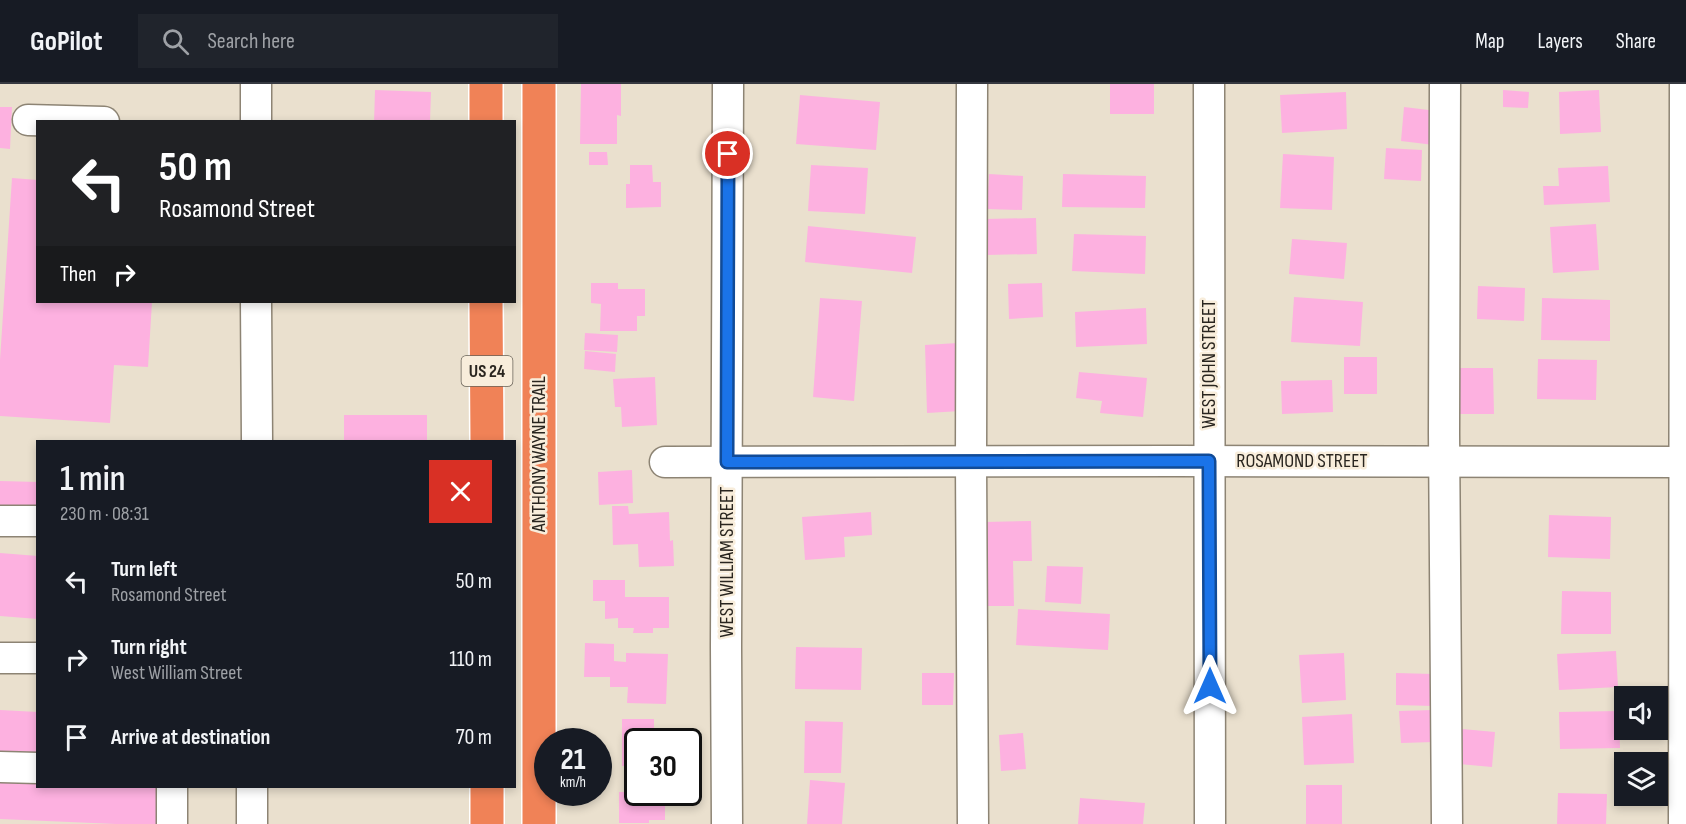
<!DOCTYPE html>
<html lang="en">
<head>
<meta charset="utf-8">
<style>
  :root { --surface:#171b24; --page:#20242c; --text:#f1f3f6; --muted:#9ea1a6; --line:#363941 }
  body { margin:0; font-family:"Sofia Sans Condensed",sans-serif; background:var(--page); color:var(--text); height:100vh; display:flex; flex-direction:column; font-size:22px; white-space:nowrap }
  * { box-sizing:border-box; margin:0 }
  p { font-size:20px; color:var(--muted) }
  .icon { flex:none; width:33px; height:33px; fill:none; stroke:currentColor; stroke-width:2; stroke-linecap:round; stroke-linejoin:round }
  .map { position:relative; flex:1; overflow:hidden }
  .side { position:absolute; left:36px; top:356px; width:480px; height:348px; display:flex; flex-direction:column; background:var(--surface); border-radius:0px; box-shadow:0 3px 9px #0003 }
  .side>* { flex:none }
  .hud { position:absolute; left:36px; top:36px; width:480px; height:183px; border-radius:0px; box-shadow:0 3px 9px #0003; background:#202124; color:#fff; overflow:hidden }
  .tools { position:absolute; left:1614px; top:602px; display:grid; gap:12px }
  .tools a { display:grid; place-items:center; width:54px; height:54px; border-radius:0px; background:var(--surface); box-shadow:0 3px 9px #0003; font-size:30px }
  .speed { position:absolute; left:534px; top:644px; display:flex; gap:12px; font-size:30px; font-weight:700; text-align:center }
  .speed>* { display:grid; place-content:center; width:78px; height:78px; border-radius:50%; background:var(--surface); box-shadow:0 3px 9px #0003; line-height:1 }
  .speed small { font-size:15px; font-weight:400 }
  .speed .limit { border:3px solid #111; border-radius:9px; background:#fff; color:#111 }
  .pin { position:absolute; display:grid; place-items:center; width:51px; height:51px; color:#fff; margin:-26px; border:3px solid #fff; border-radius:50%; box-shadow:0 2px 6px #0007 }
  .me { position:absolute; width:66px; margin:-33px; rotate:0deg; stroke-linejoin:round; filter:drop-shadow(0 0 4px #0008) }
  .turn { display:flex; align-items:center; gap:21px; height:126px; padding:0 24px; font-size:27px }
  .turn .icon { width:78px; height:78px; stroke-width:2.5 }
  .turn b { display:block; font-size:42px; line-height:51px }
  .then { display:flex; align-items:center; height:57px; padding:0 24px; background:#0003; gap:12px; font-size:22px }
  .round { display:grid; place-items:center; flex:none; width:63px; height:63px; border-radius:0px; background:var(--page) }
  .head { display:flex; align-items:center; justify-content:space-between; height:102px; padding:0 24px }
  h1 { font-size:36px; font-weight:600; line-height:45px }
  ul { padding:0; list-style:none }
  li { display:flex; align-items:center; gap:18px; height:78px; padding:0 24px }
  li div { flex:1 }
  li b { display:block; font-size:22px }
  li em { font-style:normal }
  header { display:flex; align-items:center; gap:36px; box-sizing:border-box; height:84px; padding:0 30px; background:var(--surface); border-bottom:2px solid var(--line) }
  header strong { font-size:28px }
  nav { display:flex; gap:33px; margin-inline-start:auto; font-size:21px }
  .search { width:420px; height:54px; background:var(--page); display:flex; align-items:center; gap:15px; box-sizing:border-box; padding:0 21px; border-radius:0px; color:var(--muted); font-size:22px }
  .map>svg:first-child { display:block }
</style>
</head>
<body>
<header>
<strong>GoPilot</strong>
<div class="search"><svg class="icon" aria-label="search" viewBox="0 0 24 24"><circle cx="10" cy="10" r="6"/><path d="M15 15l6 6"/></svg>Search here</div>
<nav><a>Map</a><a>Layers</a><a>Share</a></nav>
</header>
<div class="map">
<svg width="1686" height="740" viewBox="0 0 1686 740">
  <rect width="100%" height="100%" fill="#eae0ce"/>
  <g fill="#fdb1e0">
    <polygon points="581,0 621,0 621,32 617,31 617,60 580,60"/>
    <rect x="1110" y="0" width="44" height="30"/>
    <polygon points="375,6 431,8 430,38 374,38"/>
    <polygon points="1503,6 1529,8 1528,24 1503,23"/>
    <polygon points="1599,6 1601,48 1560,50 1559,8"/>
    <polygon points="1346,8 1347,45 1282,49 1280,11"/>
    <polygon points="800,11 880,18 876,66 796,60"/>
    <polygon points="0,23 12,23 10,65 0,64"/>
    <polygon points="1404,23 1437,27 1434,61 1401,57"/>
    <polygon points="1386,64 1422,66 1421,97 1384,95"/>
    <polygon points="589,68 607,68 608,81 589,81"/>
    <polygon points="1283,70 1334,73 1332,126 1280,124"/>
    <polygon points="630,81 652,81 653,98 661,98 661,123 626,124 626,100 630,100"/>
    <polygon points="811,81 868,84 865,130 808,127"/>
    <polygon points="1608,82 1610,118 1544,121 1543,102 1559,102 1558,84"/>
    <polygon points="989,90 1023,92 1022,126 987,125"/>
    <polygon points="1063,90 1146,92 1145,124 1062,123"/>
    <polygon points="12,94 38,96 38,218 152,218 148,283 114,281 110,339 0,332 0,276"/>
    <polygon points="1036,134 1037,170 986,171 985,135"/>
    <polygon points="1596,140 1599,186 1553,189 1550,143"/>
    <polygon points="808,142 916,153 912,189 805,178"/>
    <polygon points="1074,150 1146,152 1145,190 1072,187"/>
    <polygon points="1292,155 1347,159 1344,195 1289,190"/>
    <polygon points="591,199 618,199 618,205 645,205 645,232 637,232 637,247 600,247 601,220 591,219"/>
    <polygon points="1042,199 1043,233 1009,235 1008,200"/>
    <polygon points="1478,202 1525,204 1524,237 1477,235"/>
    <polygon points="1294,213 1363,218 1360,262 1291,258"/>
    <polygon points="820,214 862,217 854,317 813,313"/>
    <polygon points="1542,214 1610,216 1610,257 1541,256"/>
    <polygon points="1146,224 1147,260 1076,263 1075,228"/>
    <polygon points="585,249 618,251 617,268 584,266"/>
    <polygon points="958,259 961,327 927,329 925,261"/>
    <polygon points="585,267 616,270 615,288 584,285"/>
    <rect x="1344" y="273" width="33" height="37"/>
    <polygon points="1538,275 1597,276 1596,316 1537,315"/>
    <polygon points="1459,284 1493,284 1494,330 1459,330"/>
    <polygon points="1079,288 1147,294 1143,333 1100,329 1102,317 1076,314"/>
    <polygon points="655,293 657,341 622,343 621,323 615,323 613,295"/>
    <polygon points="1332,296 1333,328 1282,330 1281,297"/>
    <rect x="344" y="331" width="83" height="26"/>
    <polygon points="632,386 633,419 599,421 598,388"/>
    <polygon points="0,397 38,398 38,427 0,426"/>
    <polygon points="612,422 628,422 629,430 669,428 670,457 673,456 674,482 639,483 638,460 613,461"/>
    <polygon points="871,428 872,451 844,453 845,473 805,476 802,433"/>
    <polygon points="1549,431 1611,433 1610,475 1548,473"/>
    <polygon points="1031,437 1032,477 1013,477 1014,522 985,522 984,438"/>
    <polygon points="0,469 38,472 38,535 0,532"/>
    <polygon points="1047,482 1083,483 1081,520 1045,518"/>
    <polygon points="593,496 625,496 625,513 669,513 669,544 653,544 653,549 633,549 634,544 618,544 618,534 605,535 605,517 593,517"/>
    <polygon points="1562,507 1611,508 1611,550 1561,550"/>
    <polygon points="1018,525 1110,530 1108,566 1016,561"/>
    <polygon points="585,559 614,560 614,577 626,578 626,569 668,570 666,620 627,619 628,603 610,603 610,593 584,593"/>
    <polygon points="796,563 862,564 861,606 795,605"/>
    <polygon points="1616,567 1618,603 1559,606 1557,570"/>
    <polygon points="1344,569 1346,616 1302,619 1299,571"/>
    <polygon points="922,589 954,589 953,621 922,621"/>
    <polygon points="1396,589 1433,590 1433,622 1396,621"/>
    <polygon points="0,626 38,628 38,671 0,669"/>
    <polygon points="1433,626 1434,658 1401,659 1399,627"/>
    <polygon points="1619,627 1620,664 1560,665 1559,628"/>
    <polygon points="1352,630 1354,679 1304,681 1302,633"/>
    <polygon points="622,635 654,635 654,652 659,652 659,657 638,657 638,682 622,682"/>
    <polygon points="805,637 843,638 841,689 804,689"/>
    <polygon points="1462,645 1495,648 1492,683 1459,680"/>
    <polygon points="1023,649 1026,685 1001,687 999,651"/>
    <polygon points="0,692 38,694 38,702 160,702 159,740 116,740 0,735"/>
    <polygon points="810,696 845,699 842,740 807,740"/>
    <rect x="1306" y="701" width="36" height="39"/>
    <polygon points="619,708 651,708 651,711 665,710 665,736 649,736 649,739 619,739"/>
    <polygon points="1558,709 1607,710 1606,740 1557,740"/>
    <polygon points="1080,714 1145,719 1143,740 1078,740"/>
  </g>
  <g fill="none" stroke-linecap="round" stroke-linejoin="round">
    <g stroke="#8d8474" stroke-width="33">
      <g id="minor">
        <polyline points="256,0 256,38"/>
        <polyline points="972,0 971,378 973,740"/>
        <polyline points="1209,0 1210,740"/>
        <polyline points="1445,0 1444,349 1447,740"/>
        <polyline points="28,36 104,38"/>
        <polyline points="256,218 257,357"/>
        <polyline points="665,378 1174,377 1686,378"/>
        <polyline points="0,437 38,437"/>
        <polyline points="0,574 38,574"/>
        <polyline points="0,683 38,684"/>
        <polyline points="172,740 172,702"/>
        <polyline points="252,740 252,702"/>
        <polyline points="727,740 726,563 728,0"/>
        <polyline points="1684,740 1685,0"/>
      </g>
    </g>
    <g stroke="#fff" stroke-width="36">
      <g id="highway">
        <polyline points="486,0 486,38"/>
        <polyline points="486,218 487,357"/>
        <polyline points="487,702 487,740"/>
        <polyline points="539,740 539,0"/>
      </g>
    </g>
    <use href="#minor" stroke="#fff" stroke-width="30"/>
    <use href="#highway" stroke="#f08257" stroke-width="33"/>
  </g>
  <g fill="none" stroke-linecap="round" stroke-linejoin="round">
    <g stroke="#114b97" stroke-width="15">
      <polyline id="route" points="728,70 727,378 1209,377 1210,602"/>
    </g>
    <use href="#route" stroke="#1a73e8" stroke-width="10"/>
  </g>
  <g text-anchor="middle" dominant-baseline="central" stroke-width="5" stroke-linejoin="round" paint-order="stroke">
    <rect fill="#f8eddb" stroke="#676157" stroke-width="1.5" x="461.5" y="272" width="51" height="30" rx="4.5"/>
    <g font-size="18" font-weight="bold" fill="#29251f">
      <text x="487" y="287">US 24</text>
    </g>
    <g font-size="20" fill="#29251f" stroke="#f8eddb">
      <text transform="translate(1209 280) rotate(-90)">WEST JOHN STREET</text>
      <text transform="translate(539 370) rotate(-90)">ANTHONY WAYNE TRAIL</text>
      <text x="1302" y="377">ROSAMOND STREET</text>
      <text transform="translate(727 478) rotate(-90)">WEST WILLIAM STREET</text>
    </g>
  </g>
</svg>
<div class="tools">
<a><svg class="icon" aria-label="sound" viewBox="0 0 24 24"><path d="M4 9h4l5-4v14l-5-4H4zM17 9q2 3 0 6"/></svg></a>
<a><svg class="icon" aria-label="layers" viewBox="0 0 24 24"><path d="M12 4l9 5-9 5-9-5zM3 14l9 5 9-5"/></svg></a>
</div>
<div class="speed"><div>21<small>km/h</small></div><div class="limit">30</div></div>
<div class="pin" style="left:728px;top:70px;background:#d93025"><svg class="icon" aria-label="arrive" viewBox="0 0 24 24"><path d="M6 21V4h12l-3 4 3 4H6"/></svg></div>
<svg class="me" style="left:1210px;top:602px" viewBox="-20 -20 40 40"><path d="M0-17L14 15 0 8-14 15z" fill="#1a73e8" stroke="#fff" stroke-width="4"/></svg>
<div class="hud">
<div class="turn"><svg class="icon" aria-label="left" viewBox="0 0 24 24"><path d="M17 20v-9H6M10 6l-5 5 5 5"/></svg><div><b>50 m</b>Rosamond Street</div></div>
<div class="then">Then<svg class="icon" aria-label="right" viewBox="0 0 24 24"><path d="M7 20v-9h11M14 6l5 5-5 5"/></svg></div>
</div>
<section class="side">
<div class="head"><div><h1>1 min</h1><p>230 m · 08:31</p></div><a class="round" style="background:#d93025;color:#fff"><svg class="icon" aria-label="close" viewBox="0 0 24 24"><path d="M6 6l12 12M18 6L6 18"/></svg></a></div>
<ul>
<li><svg class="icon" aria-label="left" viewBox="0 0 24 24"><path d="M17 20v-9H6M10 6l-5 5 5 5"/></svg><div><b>Turn left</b><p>Rosamond Street</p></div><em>50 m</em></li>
<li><svg class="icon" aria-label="right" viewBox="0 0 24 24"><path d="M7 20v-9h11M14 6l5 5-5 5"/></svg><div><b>Turn right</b><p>West William Street</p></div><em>110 m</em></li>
<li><svg class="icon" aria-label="arrive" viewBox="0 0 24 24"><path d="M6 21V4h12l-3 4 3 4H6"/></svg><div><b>Arrive at destination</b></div><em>70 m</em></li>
</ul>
</section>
</div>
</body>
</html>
